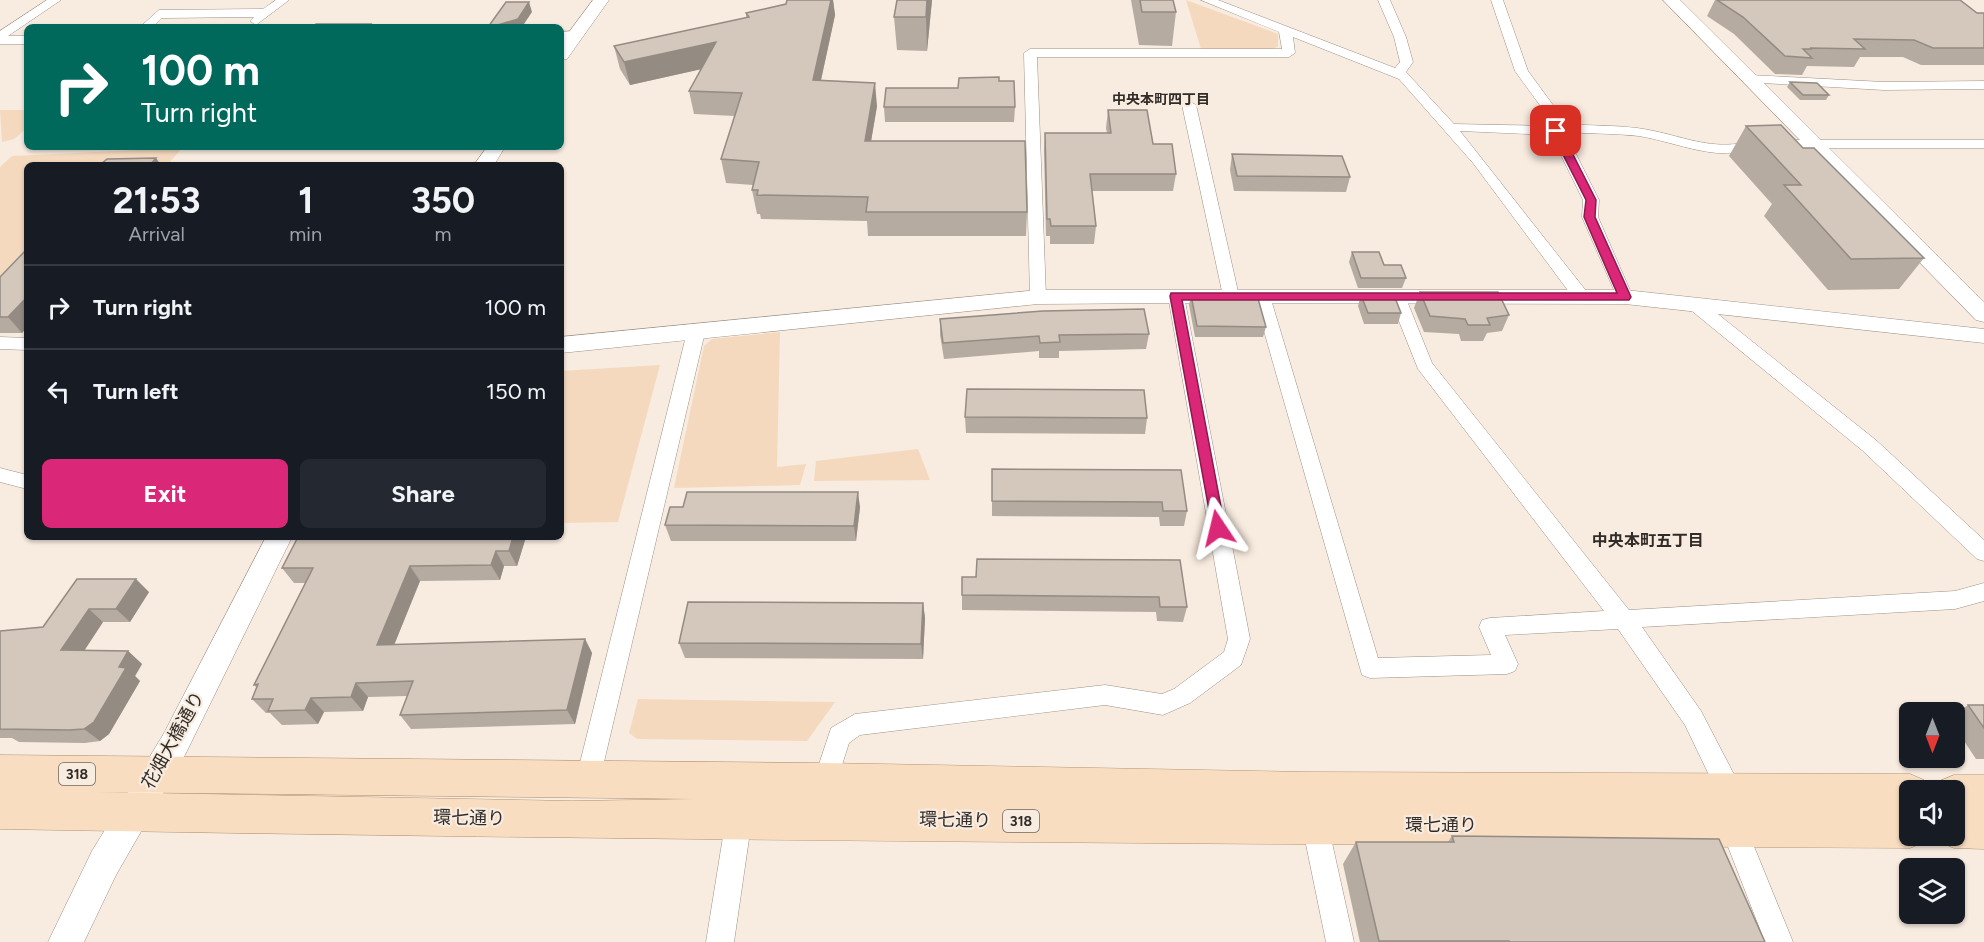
<!DOCTYPE html>
<html lang="en">
<head>
<meta charset="utf-8">
<style>
  :root { --surface:#171b24; --page:#242831; --text:#f1f3f6; --muted:#9ea1a6; --line:#363941; --accent:#db2777 }
  body { margin:0; font-family:Figtree,"Noto Sans JP",sans-serif; background:var(--page); color:var(--text); height:100vh; display:flex; flex-direction:column; font-size:22px; white-space:nowrap }
  * { box-sizing:border-box; margin:0 }
  p { font-size:20px; color:var(--muted) }
  .icon { flex:none; width:33px; height:33px; fill:none; stroke:currentColor; stroke-width:2; stroke-linecap:round; stroke-linejoin:round }
  .map { position:relative; flex:1; overflow:hidden }
  .details { position:absolute; left:24px; top:162px; width:540px; height:378px; display:flex; flex-direction:column; background:var(--surface); border-radius:9px; box-shadow:0 2px 4px #0004 }
  .details>* { flex:none }
  .top-card { position:absolute; left:24px; top:24px; width:540px; height:126px; border-radius:9px; box-shadow:0 2px 4px #0004; background:#00695c; color:#fff; overflow:hidden }
  .needle { width:39px; rotate:180deg }
  .controls { position:absolute; left:1899px; top:702px; display:grid; gap:12px }
  .controls a { display:grid; place-items:center; width:66px; height:66px; border-radius:9px; background:var(--surface); box-shadow:0 2px 4px #0004; font-size:30px }
  .pin { position:absolute; display:grid; place-items:center; width:51px; height:51px; color:#fff; margin:-26px; border-radius:12px; box-shadow:0 3px 9px #0006 }
  .me { position:absolute; width:66px; margin:-33px; rotate:350deg; stroke-linejoin:round; filter:drop-shadow(0 0 4px #0008) }
  .turn { display:flex; align-items:center; gap:21px; height:126px; padding:0 18px; font-size:27px }
  .turn .icon { width:78px; height:78px; stroke-width:2.5 }
  .turn b { display:block; font-size:42px; line-height:51px }
  .eta { display:flex; justify-content:space-evenly; align-items:center; height:102px; text-align:center }
  .eta b { font-size:36px; font-weight:700; line-height:42px }
  .cta { display:flex; gap:12px; margin-top:auto; padding:12px 18px }
  .cta a { flex:1; height:69px; border-radius:9px; background:var(--accent); color:#fff; font-size:24px; font-weight:700; line-height:69px; text-align:center }
  .cta a+a { background:var(--page); color:var(--text) }
  ul { padding:0; list-style:none }
  li { display:flex; align-items:center; gap:18px; height:84px; padding:0 18px; border-top:2px solid var(--line) }
  li div { flex:1 }
  li b { display:block; font-size:22px }
  li em { font-style:normal }
  .map>svg:first-child { display:block }
</style>
</head>
<body>
<div class="map">
<svg width="1984" height="942" viewBox="0 0 1984 942">
  <rect width="100%" height="100%" fill="#f8ebdf"/>
  <g fill="#f4d9bf">
    <polygon points="1186,0 1278,34 1278,46 1273,49 1201,49"/>
    <polygon points="0,110 27,110 27,128 14,139 2,142"/>
    <polygon points="182,148 168,164 27,165 27,268 0,283 0,167 12,156"/>
    <polygon points="780,332 777,467 806,464 800,485 674,488 704,346 712,339"/>
    <polygon points="660,365 618,522 561,523 561,371"/>
    <polygon points="918,449 930,480 814,481 816,461"/>
    <polygon points="638,699 835,702 807,741 637,739 629,733"/>
  </g>
  <g fill="none" stroke-linecap="round" stroke-linejoin="round">
    <g stroke="#9c9085" stroke-width="1">
      <g id="minor">
        <polygon points="47,0 61,0 8,36 27,36 27,44 0,44 0,31"/>
        <polygon points="276,0 289,0 256,25 250,21 254,17 162,18 153,27 140,27 159,10 263,9"/>
        <path d="M1201,0h17l177,68 5,-6 -6,-25 -16,-37h12l16,37 7,25 -7,10 48,52 101,2 -40,-55 -24,-71h12l25,71 39,53c23,2 47,1 70,4 49,7 70,25 122,12h225v8h-224c-42,15 -80,-5 -121,-12 -25,-3 -50,-2 -74,-4l34,68 -1,17 35,80 -8,5 -8,-5 -35,-80 1,-17 -32,-65 -91,-4 127,161 2,4 -8,5 -6,-1 -102,-137 -74,-84 -106,-42 2,16 -6,4h-252l9,240 -2,4h-12l-2,-4 -6,-244 6,-4h252l-3,-17z"/>
        <polygon points="575,31 581,35 579,38 561,40 561,32"/>
        <polygon points="1749,75 1884,82 1984,81 1984,89 1884,90 1744,82 1742,79"/>
        <polygon points="1189,101 1196,105 1239,296 1231,301 1223,296 1182,105"/>
        <polygon points="1176,291 1184,296 1250,639 1241,665 1190,703 1163,715 1105,705 860,735 849,743 834,790 825,793 816,790 813,782 831,728 855,714 1105,685 1162,694 1174,689 1224,652 1228,639 1168,296"/>
        <polygon points="1262,291 1270,296 1378,658 1491,655 1479,627 1482,620 1490,618 1604,611 1418,369 1389,296 1397,291 1405,296 1432,363 1629,610 1955,591 1984,583 1984,601 1955,609 1642,627 1701,711 1739,784 1742,792 1739,800 1730,804 1721,800 1685,725 1618,629 1505,635 1518,664 1515,671 1507,674 1370,678 1362,675 1254,296"/>
        <polygon points="1693,298 1699,299 1877,441 1984,540 1984,561 1977,559 1863,451 1687,307 1685,303 1687,299"/>
        <polygon points="696,326 705,332 600,779 597,787 588,790 579,787 576,779 687,332"/>
        <polygon points="0,337 27,338 27,350 0,349"/>
        <polygon points="0,468 27,475 27,489 0,482"/>
        <polygon points="739,806 748,809 752,818 734,942 706,942 726,818 730,809"/>
        <polygon points="1314,808 1323,811 1327,820 1354,942 1326,942 1301,820 1305,811"/>
        <polygon points="1733,814 1742,817 1793,942 1765,942 1720,826 1724,817"/>
      </g>
    </g>
    <g stroke="#9c9085" stroke-width="1">
      <g id="tertiary">
        <polygon points="593,0 609,0 567,59 561,60 561,43"/>
        <polygon points="1663,0 1680,0 1984,302 1984,322 1976,320"/>
        <polygon points="487,147 505,147 494,165 474,165"/>
        <polygon points="1038,290 1625,290 1984,329 1984,343 1625,304 1176,303 1038,304 561,353 561,337"/>
        <polygon points="266,537 292,537 185,755 116,875 84,942 48,942 92,851 163,735"/>
      </g>
    </g>
    <g stroke="#b09070" stroke-width="1">
      <g id="primary">
        <path d="M0,755l825,8 483,9 602,2 14,6 5,10h-19v46h17l-3,6 -14,6c-637,-4 -1273,-7 -1910,-19zM96,792l598,7 -121,2z"/>
        <polygon points="1954,775 1984,775 1984,849 1954,848 1940,842 1937,836 1954,836 1954,790 1936,790 1940,781"/>
      </g>
    </g>
    <use href="#minor" fill="#fff" fill-rule="evenodd"/>
    <use href="#tertiary" fill="#fff" fill-rule="evenodd"/>
    <use href="#primary" fill="#f8ddc1" fill-rule="evenodd"/>
  </g>
  <g fill="#b6aba1">
    <polygon points="787,0 833,0 835,15 821,80 877,106 871,141 1027,212 1026,236 868,236 867,221 761,219 760,214 757,214 752,190 753,185 726,183 721,159 735,116 694,114 689,91 701,69 630,85 620,69 614,46 746,18 746,13 786,4"/>
    <polygon points="897,0 932,0 927,51 897,50 894,17"/>
    <polygon points="1131,0 1173,0 1176,12 1172,46 1139,45"/>
    <polygon points="1715,0 1960,0 1977,13 1984,13 1984,65 1921,65 1903,57 1860,57 1854,67 1807,66 1802,75 1775,74 1734,34 1707,16"/>
    <polygon points="999,81 1015,107 1014,122 885,122 884,107 958,88"/>
    <polygon points="1790,82 1829,95 1826,100 1800,100 1787,87"/>
    <polygon points="1108,110 1153,144 1176,174 1173,191 1092,191 1096,226 1094,244 1050,244 1050,236 1046,236 1044,150 1045,133 1107,133 1106,128"/>
    <polygon points="1746,126 1803,148 1924,258 1899,289 1828,290 1764,216 1772,204 1729,156"/>
    <polygon points="1232,154 1350,177 1346,192 1234,191 1230,170"/>
    <polygon points="27,249 27,327 22,333 0,333 0,277"/>
    <polygon points="1352,252 1384,265 1406,278 1402,288 1358,288 1349,262"/>
    <polygon points="1420,292 1509,315 1502,331 1487,333 1483,341 1461,341 1459,334 1424,332 1414,308"/>
    <polygon points="1191,295 1266,327 1263,337 1195,337 1189,305"/>
    <polygon points="1361,295 1401,313 1398,324 1364,324 1358,306"/>
    <polygon points="940,319 1149,334 1146,349 1059,351 1059,358 1039,358 1039,351 944,359 940,335"/>
    <polygon points="965,417 1147,418 1145,434 966,433"/>
    <polygon points="992,469 1181,470 1187,511 1184,526 1160,526 1159,517 992,516"/>
    <polygon points="860,507 856,541 671,541 665,525"/>
    <polygon points="526,537 517,566 504,566 500,580 420,581 394,645 585,639 592,653 575,724 411,729 400,715 407,696 368,697 363,711 324,712 318,724 282,725 270,713 266,713 252,699 257,688 254,685 305,583 294,583 282,568"/>
    <polygon points="1180,560 1187,607 1183,622 1157,621 1156,612 962,610 962,595 976,577"/>
    <polygon points="77,579 149,592 130,622 103,622 84,651 128,651 142,664 135,676 140,681 109,734 100,741 85,743 19,742 12,738 0,738 0,631 43,627"/>
    <polygon points="923,603 925,618 923,659 685,658 679,643"/>
    <polygon points="1968,705 1984,705 1984,759 1976,759 1954,726 1954,715"/>
    <polygon points="1452,836 1765,942 1360,942 1343,864 1356,842 1448,842"/>
  </g>
  <g fill="#948b83">
    <polygon points="831,0 833,0 835,15 816,103 813,80"/>
    <polygon points="927,0 932,0 927,51 926,17"/>
    <polygon points="529,2 532,12 522,27 491,27"/>
    <polygon points="716,42 720,65 630,85 624,62"/>
    <polygon points="875,83 877,106 867,165 865,141"/>
    <polygon points="156,158 161,165 150,165"/>
    <polygon points="27,297 27,327 22,333 8,317"/>
    <polygon points="858,492 860,507 856,541 854,526"/>
    <polygon points="513,537 526,537 517,566 509,551"/>
    <polygon points="496,551 504,566 500,580 491,565"/>
    <polygon points="410,566 420,581 388,660 377,645"/>
    <polygon points="136,579 149,592 130,622 116,609"/>
    <polygon points="923,603 925,618 923,659 921,644"/>
    <polygon points="89,609 103,622 76,663 61,650"/>
    <polygon points="585,639 592,653 575,724 567,710"/>
    <polygon points="128,651 142,664 135,676 140,681 109,734 100,741 84,729"/>
    <polygon points="356,683 368,697 363,711 351,697"/>
    <polygon points="311,698 324,712 318,724 305,710"/>
  </g>
  <g fill="#d4c7bb" stroke="#948b83" stroke-width="1.5">
    <polygon points="787,0 831,0 813,80 875,83 865,141 1025,141 1027,212 866,212 868,197 757,195 758,190 752,190 759,162 721,159 742,93 689,91 716,42 624,62 614,46 749,17 746,13 786,4"/>
    <polygon points="897,0 927,0 926,17 894,17"/>
    <polygon points="1140,0 1173,0 1176,12 1142,12"/>
    <polygon points="1717,0 1960,0 1977,13 1984,13 1984,48 1933,48 1914,40 1854,39 1865,49 1810,48 1812,49 1803,49 1812,58 1785,56 1743,17"/>
    <polygon points="506,2 529,2 518,19 491,27 488,27"/>
    <polygon points="316,24 371,24 369,27 313,27"/>
    <polygon points="999,77 999,81 1014,81 1015,107 884,107 886,88 958,88 959,78"/>
    <polygon points="1790,82 1817,83 1829,95 1803,95"/>
    <polygon points="1108,110 1147,110 1153,144 1172,144 1176,174 1090,174 1096,226 1051,226 1050,219 1047,219 1045,133 1111,133"/>
    <polygon points="1781,125 1803,148 1814,148 1924,258 1851,259 1784,185 1801,185 1746,126"/>
    <polygon points="1232,154 1342,156 1350,177 1237,176"/>
    <polygon points="156,158 150,165 100,165 107,159"/>
    <polygon points="27,249 27,297 8,317 0,317 0,277"/>
    <polygon points="1352,252 1379,252 1384,265 1401,265 1406,278 1361,278"/>
    <polygon points="1420,292 1498,292 1509,315 1487,318 1490,325 1468,325 1465,319 1430,316"/>
    <polygon points="1191,295 1257,295 1266,327 1197,326"/>
    <polygon points="1361,295 1394,295 1401,313 1368,313"/>
    <polygon points="1144,309 1149,334 1059,335 1060,342 1040,343 1039,336 943,343 940,319 1043,311"/>
    <polygon points="967,389 1144,390 1147,418 965,417"/>
    <polygon points="992,469 1181,470 1187,511 1163,511 1162,502 992,501"/>
    <polygon points="687,492 858,492 854,526 665,525 670,507 683,507"/>
    <polygon points="298,537 513,537 509,551 496,551 491,565 410,566 377,645 585,639 567,710 400,715 413,681 356,683 351,697 311,698 305,710 268,711 273,699 252,699 258,684 254,685 313,568 282,568"/>
    <polygon points="977,559 1180,560 1187,607 1160,607 1159,597 962,595 962,577 976,577"/>
    <polygon points="77,579 136,579 116,609 89,609 61,650 128,651 119,667 126,668 94,722 84,729 69,730 0,729 0,631 43,627"/>
    <polygon points="688,602 923,603 921,644 679,643"/>
    <polygon points="1968,705 1984,705 1984,728"/>
    <polygon points="1452,836 1719,839 1765,942 1510,942 1509,941 1379,941 1356,842 1454,842"/>
  </g>
  <polygon fill="#db2777" stroke="#8e194d" stroke-width="1.5" points="1556,128 1561,131 1596,200 1595,217 1631,297 1629,300 1182,300 1225,528 1218,534 1213,532 1170,296 1171,293 1617,293 1584,217 1586,200 1551,131"/>
  <g text-anchor="middle" dominant-baseline="central" stroke-width="4.5" stroke-linejoin="round" paint-order="stroke">
    <g font-size="14" font-weight="bold" fill="#312c28" stroke="#f8ebdf">
      <text x="1161" y="99">中央本町四丁目</text>
    </g>
    <g fill="#f8ebdf" stroke="#6d655f" stroke-width="1.5">
      <rect x="59" y="763" width="36" height="22" rx="4.5"/>
      <rect x="1003" y="810" width="36" height="22" rx="4.5"/>
    </g>
    <g font-size="14" font-weight="bold" fill="#312c28">
      <text x="77" y="774">318</text>
      <text x="1021" y="821">318</text>
    </g>
    <g font-size="16" font-weight="bold" fill="#312c28" stroke="#f8ebdf">
      <text x="1648" y="540">中央本町五丁目</text>
    </g>
    <g font-size="18" fill="#312c28" stroke="#f8ebdf">
      <text transform="translate(173 740) rotate(-61)">花畑大橋通り</text>
      <text transform="translate(469 818) rotate(1)">環七通り</text>
      <text transform="translate(955 820) rotate(1)">環七通り</text>
      <text x="1441" y="825">環七通り</text>
    </g>
  </g>
</svg>
<div class="controls">
<a><svg class="needle" viewBox="-14 -14 28 28"><path d="M0-13l5 13h-10z" fill="#e53935"/><path d="M0 13l5-13h-10z" fill="#9ea1a6"/></svg></a>
<a><svg class="icon" aria-label="sound" viewBox="0 0 24 24"><path d="M4 9h4l5-4v14l-5-4H4zM17 9q2 3 0 6"/></svg></a>
<a><svg class="icon" aria-label="layers" viewBox="0 0 24 24"><path d="M12 4l9 5-9 5-9-5zM3 14l9 5 9-5"/></svg></a>
</div>
<div class="pin" style="left:1556px;top:131px;background:#d93025"><svg class="icon" aria-label="arrive" viewBox="0 0 24 24"><path d="M6 21V4h12l-3 4 3 4H6"/></svg></div>
<svg class="me" style="left:1218px;top:528px" viewBox="-20 -20 40 40"><path d="M0-17L14 15 0 8-14 15z" fill="#db2777" stroke="#fff" stroke-width="4"/></svg>
<div class="top-card">
<div class="turn"><svg class="icon" aria-label="right" viewBox="0 0 24 24"><path d="M7 20v-9h11M14 6l5 5-5 5"/></svg><div><b>100 m</b>Turn right</div></div>
</div>
<section class="details">
<div class="eta">
<div><b>21:53</b><p>Arrival</p></div>
<div><b>1</b><p>min</p></div>
<div><b>350</b><p>m</p></div>
</div>
<ul>
<li><svg class="icon" aria-label="right" viewBox="0 0 24 24"><path d="M7 20v-9h11M14 6l5 5-5 5"/></svg><div><b>Turn right</b></div><em>100 m</em></li>
<li><svg class="icon" aria-label="left" viewBox="0 0 24 24"><path d="M17 20v-9H6M10 6l-5 5 5 5"/></svg><div><b>Turn left</b></div><em>150 m</em></li>
</ul>
<div class="cta"><a>Exit</a><a>Share</a></div>
</section>
</div>
</body>
</html>
